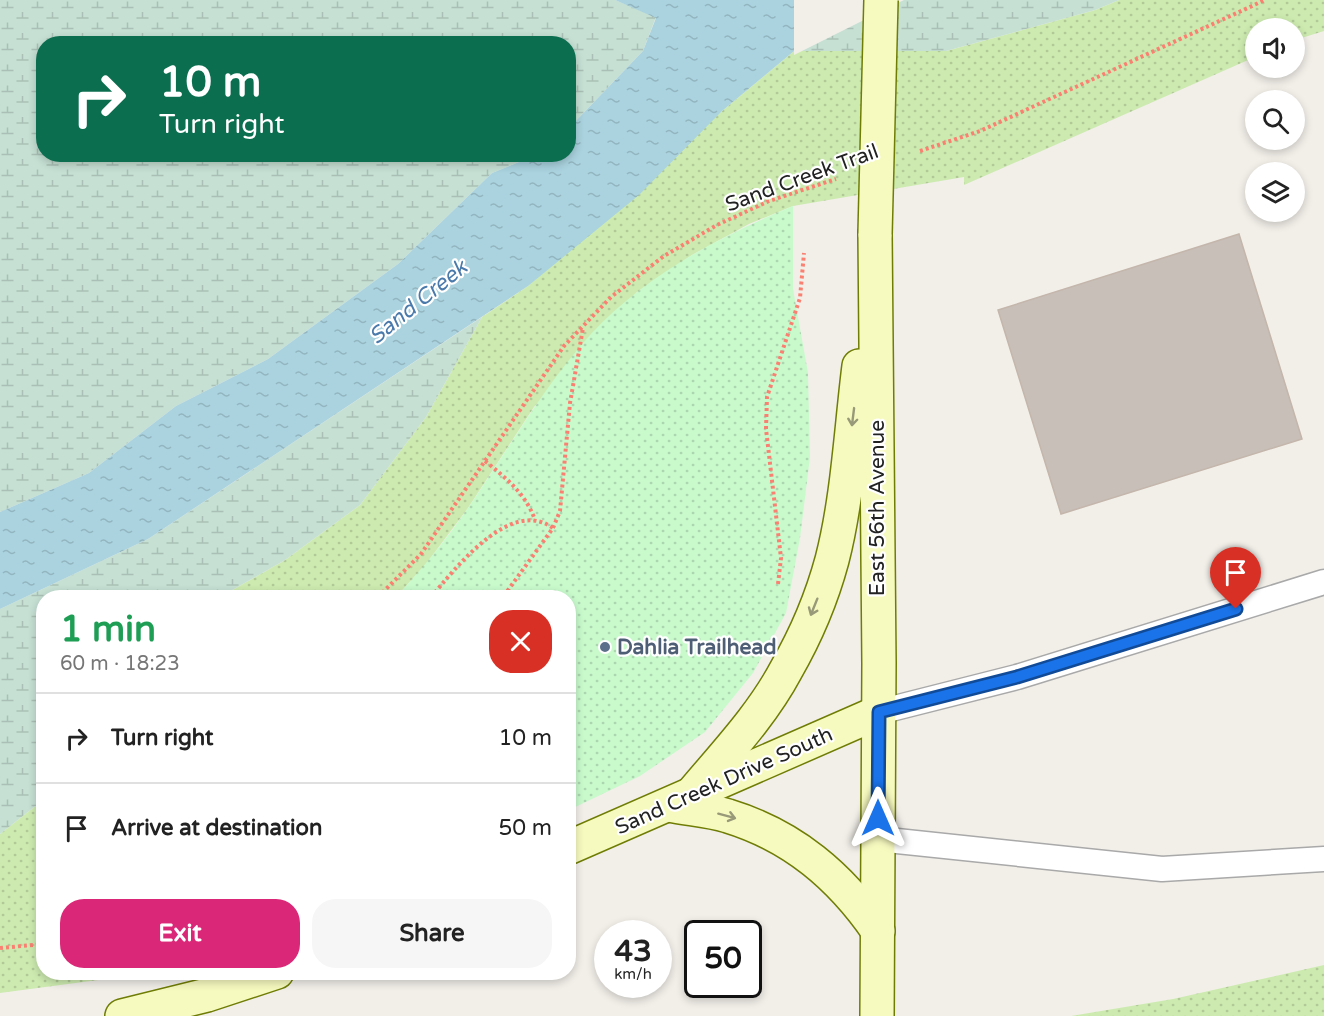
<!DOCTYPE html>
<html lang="en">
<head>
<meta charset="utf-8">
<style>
  :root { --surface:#fff; --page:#f6f6f6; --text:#222; --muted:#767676; --line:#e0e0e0; --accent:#db2777 }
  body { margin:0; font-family:"Varela Round",sans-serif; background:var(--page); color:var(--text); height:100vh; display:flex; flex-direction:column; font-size:22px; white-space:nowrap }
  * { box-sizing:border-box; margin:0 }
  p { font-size:20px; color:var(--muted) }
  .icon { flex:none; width:33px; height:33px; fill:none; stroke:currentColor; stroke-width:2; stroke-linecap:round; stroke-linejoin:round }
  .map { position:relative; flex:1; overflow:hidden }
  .panel { position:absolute; left:36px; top:590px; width:540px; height:390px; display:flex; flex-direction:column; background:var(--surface); border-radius:24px; box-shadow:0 3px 9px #0003 }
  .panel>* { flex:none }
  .top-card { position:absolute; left:36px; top:36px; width:540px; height:126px; border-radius:24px; box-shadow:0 3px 9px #0003; background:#0b6e4f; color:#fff; overflow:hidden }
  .controls { position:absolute; left:1245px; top:18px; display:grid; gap:12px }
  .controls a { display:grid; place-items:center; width:60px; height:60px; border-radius:50%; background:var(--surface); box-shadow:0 3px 9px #0003; font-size:30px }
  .speed { position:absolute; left:594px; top:920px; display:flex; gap:12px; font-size:30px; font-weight:700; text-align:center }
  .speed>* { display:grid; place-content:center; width:78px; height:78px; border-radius:50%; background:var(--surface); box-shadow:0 3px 9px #0003; line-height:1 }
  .speed small { font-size:15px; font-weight:400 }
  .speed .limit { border:3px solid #111; border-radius:9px; background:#fff; color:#111 }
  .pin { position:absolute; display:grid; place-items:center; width:51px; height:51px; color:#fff; margin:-62px -26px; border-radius:50% 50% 50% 0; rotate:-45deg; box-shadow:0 0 6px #0007 }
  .pin .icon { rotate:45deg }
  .me { position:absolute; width:66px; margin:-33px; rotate:0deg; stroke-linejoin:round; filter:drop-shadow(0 0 4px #0008) }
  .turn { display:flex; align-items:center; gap:21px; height:126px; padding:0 24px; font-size:27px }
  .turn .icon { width:78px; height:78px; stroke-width:2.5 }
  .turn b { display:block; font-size:42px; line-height:51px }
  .round { display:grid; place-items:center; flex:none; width:63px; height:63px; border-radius:24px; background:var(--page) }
  .overview { display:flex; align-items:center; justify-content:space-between; height:102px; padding:0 24px }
  h1 { font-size:36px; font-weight:800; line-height:45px; color:#1e9e55 }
  .button { display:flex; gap:12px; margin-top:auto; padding:12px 24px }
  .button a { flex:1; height:69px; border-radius:24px; background:var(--accent); color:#fff; font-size:24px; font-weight:800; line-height:69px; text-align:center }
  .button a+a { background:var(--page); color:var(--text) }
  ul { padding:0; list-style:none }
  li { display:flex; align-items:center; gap:18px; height:90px; padding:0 24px; border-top:2px solid var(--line) }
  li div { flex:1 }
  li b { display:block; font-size:22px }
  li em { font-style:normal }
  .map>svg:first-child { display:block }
</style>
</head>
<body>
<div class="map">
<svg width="1324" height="1016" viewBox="0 0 1324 1016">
  <defs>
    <pattern id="grass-dots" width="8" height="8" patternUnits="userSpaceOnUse" patternTransform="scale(1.5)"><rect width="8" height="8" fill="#cdebb0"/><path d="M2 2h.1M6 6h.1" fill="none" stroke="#b0c997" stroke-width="1.8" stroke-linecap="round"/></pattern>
    <pattern id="wetland-marsh" width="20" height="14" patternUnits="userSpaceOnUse" patternTransform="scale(1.5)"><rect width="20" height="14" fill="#c6e0d4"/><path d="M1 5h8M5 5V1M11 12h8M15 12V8" fill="none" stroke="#aac0b6"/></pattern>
    <pattern id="park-dots" width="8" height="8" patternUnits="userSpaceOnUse" patternTransform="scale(1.5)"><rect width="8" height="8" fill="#c8facc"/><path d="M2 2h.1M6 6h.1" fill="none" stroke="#acd6af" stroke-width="1.8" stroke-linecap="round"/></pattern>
    <pattern id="water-ripples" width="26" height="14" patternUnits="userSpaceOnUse" patternTransform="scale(1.5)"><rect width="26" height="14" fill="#aad3df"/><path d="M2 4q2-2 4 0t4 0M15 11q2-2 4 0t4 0" fill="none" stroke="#92b5bf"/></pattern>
  </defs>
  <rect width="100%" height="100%" fill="#f2efe9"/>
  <g fill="url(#grass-dots)">
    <polygon points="1119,0 1324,0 1324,31 1295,40 1294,28 1256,28 1255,57 964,185 964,177 793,206 749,224 692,255 637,292 534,407 468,508 426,564 396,597 220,597 285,560 360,505 426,417 482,317 528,286 722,111 794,51 946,51 1095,10"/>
    <polygon points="43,800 44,972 151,973 0,993 0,834"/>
    <polygon points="1324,965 1324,1016 1071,1016 1173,999"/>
  </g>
  <g fill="url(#wetland-marsh)">
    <polygon points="0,0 615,0 656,17 643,51 569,128 568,44 44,44 44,154 536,155 492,173 398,264 268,359 176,406 89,473 0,512"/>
    <polygon points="901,0 1119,0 1095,10 946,51 794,51"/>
    <polygon points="482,317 426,417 360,505 285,560 220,597 44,597 43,800 0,834 0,609 148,539"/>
  </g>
  <path fill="url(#park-dots)" d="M793,206v83l15,84 2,84 -10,81 -14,75 -33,60 -48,59 -65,44 -71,34 -1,-213h-172c26,-28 50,-57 72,-89 40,-58 75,-121 123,-174 55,-59 129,-98 202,-128z"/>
  <polygon fill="url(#water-ripples)" points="615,0 901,0 794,51 722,111 639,195 528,286 148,539 0,609 0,512 89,473 176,406 268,359 398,264 492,173 536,155 568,154 569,128 643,51 656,18"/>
  <polygon fill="#f2efe9" points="794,0 904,0 794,55"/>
  <polygon fill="#c7bfb8" stroke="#c4b6ab" stroke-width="1.5" points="1239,234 1302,439 1061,514 998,310"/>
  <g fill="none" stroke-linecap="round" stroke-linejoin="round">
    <g stroke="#a9a9a9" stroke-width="27">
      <g id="lane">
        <polyline points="879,712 1017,677 1324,582"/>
        <polyline points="878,839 1162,869 1324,859"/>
      </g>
    </g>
    <g stroke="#707d05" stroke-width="36">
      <g id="secondary">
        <polyline points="875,234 879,663 877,1016"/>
        <path d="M689,797c34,-41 72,-80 97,-127 19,-33 36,-73 46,-110 16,-62 19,-130 27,-194"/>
        <path d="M669,805c20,4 41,5 59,11 65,20 112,60 150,115"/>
        <polyline points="568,848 879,712"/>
        <polyline points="122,1016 207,995 277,972"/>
      </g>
    </g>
    <g stroke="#fa8072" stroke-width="4" stroke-dasharray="3 3" stroke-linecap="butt">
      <polyline points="920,151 980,131 1265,0"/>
      <path d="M485,461c21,17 41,33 50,59"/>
      <polyline points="553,528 560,511 570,403 583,328"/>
      <polyline points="778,584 781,558 766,429 767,397 800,298 804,253"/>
      <polyline points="378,597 421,554 564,346 611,297 664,256 717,225 769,201 836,179"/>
      <path d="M431,597c25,-29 79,-100 122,-69l-50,69"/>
      <polyline points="0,948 44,944"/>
    </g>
    <use href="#lane" stroke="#fff" stroke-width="24"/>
    <use href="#secondary" stroke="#f7fabf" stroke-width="33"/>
    <g stroke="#707d05" stroke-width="36" stroke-linecap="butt">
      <polyline id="secondary-bridge" points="875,234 881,0"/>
    </g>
    <use href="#secondary-bridge" stroke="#f7fabf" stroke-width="33"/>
  </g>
  <defs><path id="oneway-shaft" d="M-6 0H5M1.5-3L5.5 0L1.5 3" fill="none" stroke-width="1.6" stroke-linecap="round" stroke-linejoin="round" transform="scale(1.5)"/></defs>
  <g stroke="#979978">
    <use href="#oneway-shaft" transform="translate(853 417) rotate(97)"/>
    <use href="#oneway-shaft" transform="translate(814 607) rotate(112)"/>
    <use href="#oneway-shaft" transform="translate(727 816) rotate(15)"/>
  </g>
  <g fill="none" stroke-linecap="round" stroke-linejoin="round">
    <g stroke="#114b97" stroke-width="15">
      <polyline id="route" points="878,818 879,712 1017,677 1236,609"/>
    </g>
    <use href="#route" stroke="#1a73e8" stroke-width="10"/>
  </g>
  <circle fill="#5c6f8a" stroke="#fff" stroke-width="2" cx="605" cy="647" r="6"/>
  <g text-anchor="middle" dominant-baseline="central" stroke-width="4.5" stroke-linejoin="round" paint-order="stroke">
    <g font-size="21" fill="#222" stroke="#fff">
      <text transform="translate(802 178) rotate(-20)">Sand Creek Trail</text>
      <text transform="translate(877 508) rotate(-90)">East 56th Avenue</text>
      <text transform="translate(724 781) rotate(-24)">Sand Creek Drive South</text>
    </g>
    <g font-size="21" font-weight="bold" fill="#4e5e75" stroke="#fff" text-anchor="start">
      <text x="617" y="647">Dahlia Trailhead</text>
    </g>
    <g font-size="22" font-style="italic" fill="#4a7aab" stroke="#fff">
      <text transform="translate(418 302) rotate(-39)">Sand Creek</text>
    </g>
  </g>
</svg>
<div class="controls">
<a><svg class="icon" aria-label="sound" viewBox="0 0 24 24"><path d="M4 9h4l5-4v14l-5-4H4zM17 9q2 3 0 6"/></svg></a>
<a><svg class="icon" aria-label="search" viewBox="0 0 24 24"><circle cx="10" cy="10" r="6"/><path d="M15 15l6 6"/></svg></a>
<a><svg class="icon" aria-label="layers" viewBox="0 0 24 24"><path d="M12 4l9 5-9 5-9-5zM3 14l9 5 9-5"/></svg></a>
</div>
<div class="speed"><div>43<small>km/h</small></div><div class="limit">50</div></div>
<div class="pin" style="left:1236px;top:609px;background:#d93025"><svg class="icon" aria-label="arrive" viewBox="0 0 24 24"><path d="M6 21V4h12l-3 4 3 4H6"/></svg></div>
<svg class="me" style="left:878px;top:818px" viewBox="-20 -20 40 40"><path d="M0-17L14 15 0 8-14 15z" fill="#1a73e8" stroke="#fff" stroke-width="4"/></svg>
<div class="top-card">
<div class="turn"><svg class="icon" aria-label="right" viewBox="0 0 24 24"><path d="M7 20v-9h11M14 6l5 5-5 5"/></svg><div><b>10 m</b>Turn right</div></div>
</div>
<section class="panel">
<div class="overview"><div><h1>1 min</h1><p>60 m · 18:23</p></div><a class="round" style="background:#d93025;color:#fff"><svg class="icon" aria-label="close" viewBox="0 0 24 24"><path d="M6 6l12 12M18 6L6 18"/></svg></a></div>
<ul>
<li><svg class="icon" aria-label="right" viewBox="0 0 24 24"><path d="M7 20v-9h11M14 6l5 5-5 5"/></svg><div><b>Turn right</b></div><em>10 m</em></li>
<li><svg class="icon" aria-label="arrive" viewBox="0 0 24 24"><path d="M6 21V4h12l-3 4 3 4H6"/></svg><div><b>Arrive at destination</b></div><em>50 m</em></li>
</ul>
<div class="button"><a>Exit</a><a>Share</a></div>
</section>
</div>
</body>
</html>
